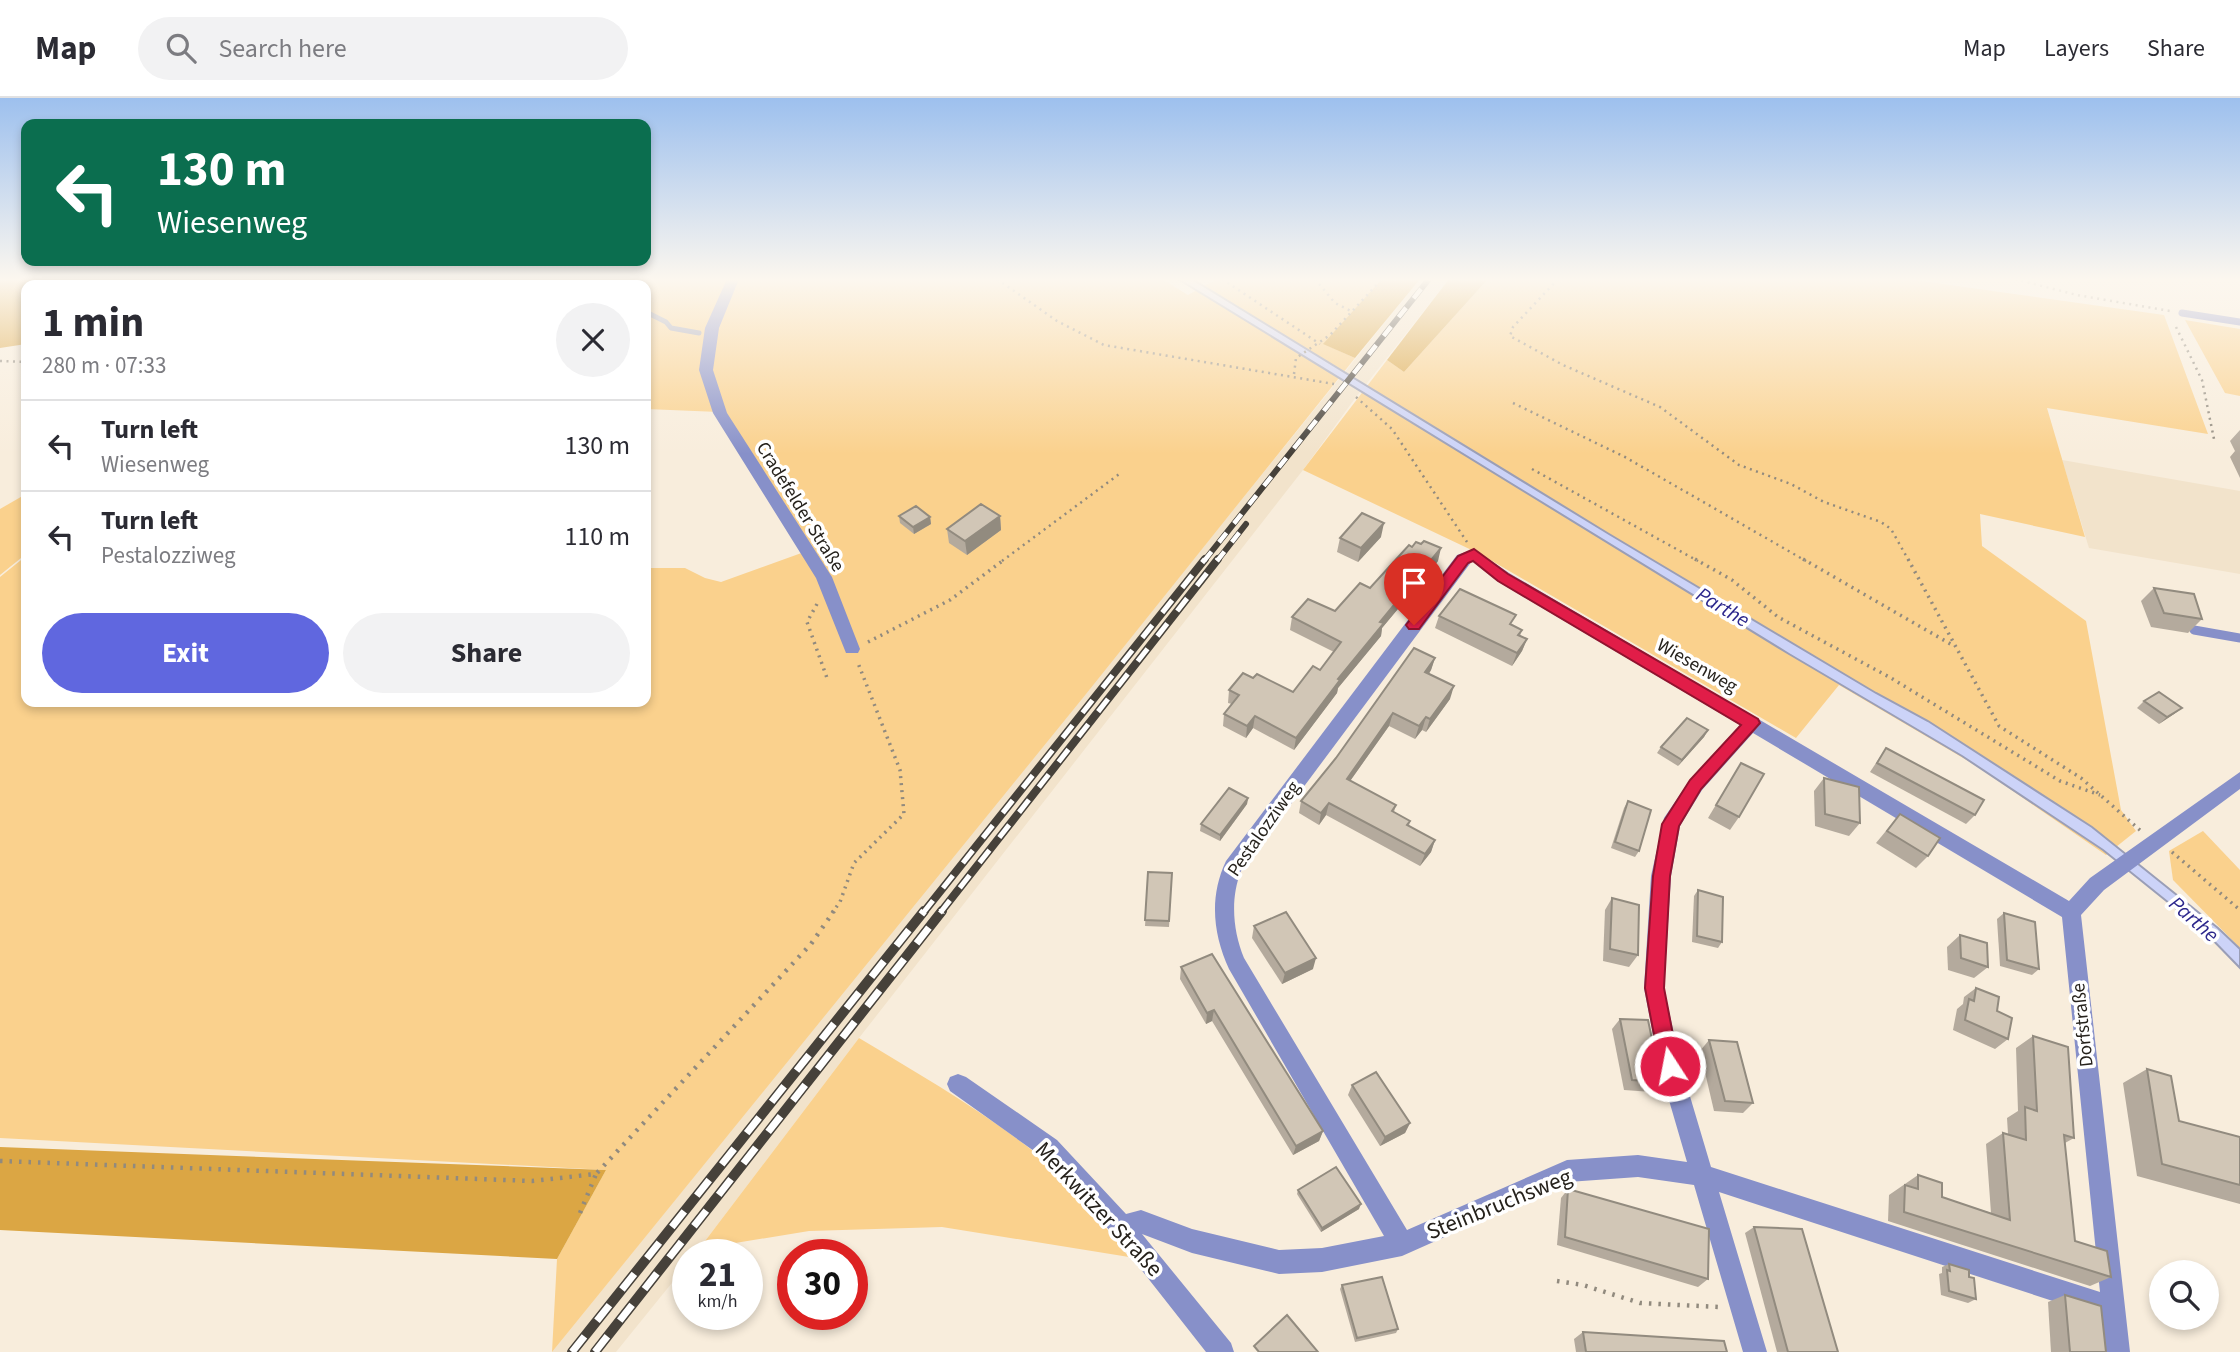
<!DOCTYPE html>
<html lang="en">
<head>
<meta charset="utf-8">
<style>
  :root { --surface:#fff; --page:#f2f2f3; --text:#2b2b33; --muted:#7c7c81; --line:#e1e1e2; --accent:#6067df }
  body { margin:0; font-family:"Source Sans 3",sans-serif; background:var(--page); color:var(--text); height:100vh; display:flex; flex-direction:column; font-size:26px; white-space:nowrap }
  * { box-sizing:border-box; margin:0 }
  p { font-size:23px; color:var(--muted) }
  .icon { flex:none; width:38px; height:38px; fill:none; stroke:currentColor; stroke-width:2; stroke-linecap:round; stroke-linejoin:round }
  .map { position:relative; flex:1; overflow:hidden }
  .sheet { position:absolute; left:21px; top:182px; width:630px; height:427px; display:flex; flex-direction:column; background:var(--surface); border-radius:14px; box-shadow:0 4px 10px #0003 }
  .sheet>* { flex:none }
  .banner { position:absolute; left:21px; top:21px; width:630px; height:147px; border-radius:14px; box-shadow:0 4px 10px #0003; background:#0b6e4f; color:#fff; overflow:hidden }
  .controls { position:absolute; left:2149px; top:1162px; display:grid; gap:14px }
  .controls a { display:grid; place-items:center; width:70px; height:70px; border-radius:50%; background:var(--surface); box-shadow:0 4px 10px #0003; font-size:35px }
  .speed { position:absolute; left:672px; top:1141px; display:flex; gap:14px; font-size:35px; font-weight:700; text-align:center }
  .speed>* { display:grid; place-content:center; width:91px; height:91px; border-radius:50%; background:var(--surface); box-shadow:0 4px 10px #0003; line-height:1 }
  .speed small { font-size:18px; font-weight:400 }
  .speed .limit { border:10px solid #d22; background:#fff; color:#111 }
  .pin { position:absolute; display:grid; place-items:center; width:60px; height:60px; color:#fff; margin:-72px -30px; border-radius:50% 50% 50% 0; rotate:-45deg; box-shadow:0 0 7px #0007 }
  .pin .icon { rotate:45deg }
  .me { position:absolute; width:77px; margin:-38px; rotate:349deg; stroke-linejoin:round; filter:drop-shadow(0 0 5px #0008) }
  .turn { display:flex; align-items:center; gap:24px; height:147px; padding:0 21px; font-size:32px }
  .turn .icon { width:91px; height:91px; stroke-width:2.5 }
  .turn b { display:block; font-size:49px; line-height:60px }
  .round { display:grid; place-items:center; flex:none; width:74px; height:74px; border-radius:37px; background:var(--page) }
  .summary { display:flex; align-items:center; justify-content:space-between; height:119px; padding:0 21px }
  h1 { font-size:42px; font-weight:700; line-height:52px }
  .primary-button { display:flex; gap:14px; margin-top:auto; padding:14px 21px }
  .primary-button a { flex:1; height:80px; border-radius:42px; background:var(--accent); color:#fff; font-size:28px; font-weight:700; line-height:80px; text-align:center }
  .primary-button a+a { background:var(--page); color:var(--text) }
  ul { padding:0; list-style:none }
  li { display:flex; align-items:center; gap:21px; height:91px; padding:0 21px; border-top:2px solid var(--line) }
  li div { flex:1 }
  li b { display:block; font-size:26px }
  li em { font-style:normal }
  header { display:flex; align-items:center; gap:42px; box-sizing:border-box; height:98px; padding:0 35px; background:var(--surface); border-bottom:2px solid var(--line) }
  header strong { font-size:33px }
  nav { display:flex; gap:38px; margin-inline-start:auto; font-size:24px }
  .search { width:490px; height:63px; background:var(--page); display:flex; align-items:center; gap:18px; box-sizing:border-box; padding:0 24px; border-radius:38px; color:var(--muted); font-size:26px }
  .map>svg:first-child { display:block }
</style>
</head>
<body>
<header>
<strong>Map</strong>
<div class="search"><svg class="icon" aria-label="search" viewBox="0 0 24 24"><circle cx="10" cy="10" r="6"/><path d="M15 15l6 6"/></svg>Search here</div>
<nav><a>Map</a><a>Layers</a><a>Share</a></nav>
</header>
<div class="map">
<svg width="2240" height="1254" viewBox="0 0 2240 1254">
  <rect width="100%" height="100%" fill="#f8eddc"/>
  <g fill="#f2e3cb">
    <polygon points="1420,181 1449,181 1356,299 1303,372 859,940 699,1151 695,1157 688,1157 688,1165 616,1254 552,1254"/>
    <polygon points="2062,362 2240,393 2240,476 2089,450"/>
  </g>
  <g fill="#fad18d">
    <polygon points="89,181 1162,181 1188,197 1217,181 1382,181 1324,246 1355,260 1086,596 552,1254 557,1161 606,1072 0,1040 0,479 26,458 26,604 646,604 646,470 685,470 705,480 721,484 807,453 719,314 646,311 646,187 94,187"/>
    <polygon points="1488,181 1907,181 2164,217 2208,336 2047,310 2085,439 1980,416 1982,448 2086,523 2121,712 2136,733 2106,757 1975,667 1839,587 1796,640 1480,456 1303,372 1387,262 1404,274"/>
    <polygon points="2185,222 2240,231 2240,298 2225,295"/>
    <polygon points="26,396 26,456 0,477 0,411"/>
    <polygon points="2203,733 2240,772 2240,850 2173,782 2169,753"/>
    <path d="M859,940c61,37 125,73 180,118 33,27 64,68 90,101l-187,-30 -133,4 -110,18z"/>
  </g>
  <g fill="#dba644">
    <polygon points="0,181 89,181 94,187 26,187 26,246 0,250"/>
    <polygon points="1382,181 1420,181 1355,260 1323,246"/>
    <polygon points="1449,181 1488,181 1404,274 1387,262"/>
    <polygon points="0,1049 606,1072 557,1161 0,1132"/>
  </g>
  <polygon fill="#ccd3f8" stroke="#9a9eb6" stroke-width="2" points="1178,181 1192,181 1609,436 1876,595 1928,623 2092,729 2218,830 2240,851 2240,870 2205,834 2103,752 1962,658 1789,556"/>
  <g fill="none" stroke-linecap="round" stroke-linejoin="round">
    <g stroke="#9a9eb6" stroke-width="5">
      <polyline points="289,181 322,187"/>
      <polyline points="646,214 666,224 671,230 699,235"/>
    </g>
    <g stroke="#918a7e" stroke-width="2.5" stroke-dasharray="2 4.5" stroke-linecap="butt">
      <polyline points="997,181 1057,223 1104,247 1334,286"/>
      <polyline points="1222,181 1320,246"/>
      <polyline points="1315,181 1335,205 1351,213"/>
      <polyline points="1558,181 1513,229 1510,238 1563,267 1660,309 1739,367 1791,386 1824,404 1881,424 1891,431 1909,463"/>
      <polyline points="2015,181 2077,197 2170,213"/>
      <polyline points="2176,229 2202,282 2214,341"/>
      <polyline points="0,263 26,264"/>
      <polyline points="1294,276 1296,260 1330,237 1382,181"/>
      <polyline points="1356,299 1392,331 1467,444"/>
      <polyline points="1513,305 1625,359 1806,463"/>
      <polyline points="1532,371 1698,463"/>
      <polyline points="1002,463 1122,374"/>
    </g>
    <g stroke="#918a7e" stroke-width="3.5" stroke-dasharray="2 5" stroke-linecap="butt">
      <polyline points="1695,461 1732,482 1778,519 1891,580 2060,683 2100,697"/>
      <polyline points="1803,461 1954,548"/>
      <polyline points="1908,461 1999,628 2081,680 2141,733"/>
      <polyline points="817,506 807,524 827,580"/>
      <polyline points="868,544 950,502 1005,461"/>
      <polyline points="2172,754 2240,812"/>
      <polyline points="832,815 840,804 854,765 904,716 900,672 858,565"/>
    </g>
    <g stroke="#918a7e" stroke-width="4.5" stroke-dasharray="2.5 7" stroke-linecap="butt">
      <polyline points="0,1063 532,1083 596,1076 811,846 834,813"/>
      <polyline points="580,1115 596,1076"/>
      <polyline points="1557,1183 1583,1187 1640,1205 1719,1209"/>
    </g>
    <polyline stroke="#8790c9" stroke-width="7" points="2182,215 2240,224"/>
    <polyline stroke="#8790c9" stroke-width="9" points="2194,532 2240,540"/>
    <g fill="#8790c9" fill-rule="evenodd">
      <polygon points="727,181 739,181 719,230 713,272 727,315 832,479 860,551 858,555 846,555 816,480 713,315 699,272 705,230"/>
      <path d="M1474,451l35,24 560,328 21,-23 150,-106v17l-136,101 -23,25 49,437h-24l-4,-35 -383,-125 48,160h-24l-49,-167 -56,-8 -70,5 -166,74 -80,16 -43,2 -87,-21 -50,-19 89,109 3,9h-28l-92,-117 -73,-79 -91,-65 -3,-7 3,-7 8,-3 8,3 91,63 69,74 15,-4 51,19 87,21 43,-2 62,-12 -155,-267c-16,-35 -20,-72 -3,-108l231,-306zM1472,463l25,20 243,144 -50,55 -26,38 -13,58 -7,112 15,78 28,96 -49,-7 -71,5 -160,70 -163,-272c-11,-27 -14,-59 -3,-87zM1753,635l309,184 38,375 -389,-125 -30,-101 -17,-78 7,-112 9,-50 22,-36z"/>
    </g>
    <g stroke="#46413a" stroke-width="6">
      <g id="rail-far2">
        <polyline points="1204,463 1429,181"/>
        <polyline points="1217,463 1246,426"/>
      </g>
    </g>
    <g stroke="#46413a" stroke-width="8">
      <g id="rail-far1">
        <polyline points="923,815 1205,461"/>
        <polyline points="940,815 1218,461"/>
      </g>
    </g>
    <g stroke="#46413a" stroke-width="10">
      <g id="rail">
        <polyline points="572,1254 924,813"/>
        <polyline points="595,1254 942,813"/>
      </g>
    </g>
    <use href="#rail-far2" stroke="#fff" stroke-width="4.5" stroke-dasharray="12" stroke-linecap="butt"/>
    <use href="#rail-far1" stroke="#fff" stroke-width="5" stroke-dasharray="16" stroke-linecap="butt"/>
    <use href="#rail" stroke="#fff" stroke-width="7" stroke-dasharray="20" stroke-linecap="butt"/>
  </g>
  <g fill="#b4aa9d">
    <polygon points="2240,332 2240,380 2230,359 2235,353 2230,343"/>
    <polygon points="899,418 930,419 931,426 914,436 900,425"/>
    <polygon points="1000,418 1001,432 967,457 949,445 947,431"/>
    <polygon points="1381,439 1358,464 1337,454 1340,440"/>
    <polygon points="1438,463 1382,530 1381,538 1338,590 1337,595 1294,652 1253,630 1246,640 1223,628 1224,616 1232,606 1228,605 1229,592 1253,580 1293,594 1320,572 1334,554 1290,532 1292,519 1335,513 1370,490"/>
    <polygon points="2154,490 2202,521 2188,535 2151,529 2141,503"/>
    <polygon points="1439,518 1522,532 1520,538 1527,541 1522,553 1512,568 1435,530"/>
    <polygon points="1435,560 1431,572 1429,576 1450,601 1426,634 1422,632 1415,641 1389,628 1350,683 1396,707 1394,714 1410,723 1409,728 1435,742 1431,754 1420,768 1326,717 1319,727 1299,715 1301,703"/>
    <polygon points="2144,603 2182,610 2174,616 2159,626 2137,610"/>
    <polygon points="1708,632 1704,639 1678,668 1657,655 1661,649"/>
    <polygon points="1886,650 1975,717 1966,726 1870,674"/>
    <polygon points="1741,665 1739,719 1730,732 1708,720"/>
    <polygon points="1824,680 1860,725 1849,738 1815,728 1814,693"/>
    <polygon points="1248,700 1247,706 1220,743 1200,733 1201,726"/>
    <polygon points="1628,703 1639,753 1635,759 1611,750 1624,710"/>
    <polygon points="1900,716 1928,758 1916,770 1876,745"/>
    <polygon points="1148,774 1172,775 1169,829 1145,828"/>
    <polygon points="1698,792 1722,844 1718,850 1692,844 1694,798"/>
    <polygon points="1612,800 1638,857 1629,869 1603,863 1605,812"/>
    <polygon points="2004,815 2039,871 2032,877 2000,868 1997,821"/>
    <polygon points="1254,828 1313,871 1282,886 1252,840"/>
    <polygon points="1960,837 1988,869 1974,880 1948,872 1947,849"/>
    <polygon points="1181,869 1323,1033 1319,1043 1293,1057 1212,923 1206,926 1180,881"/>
    <polygon points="1976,890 1997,913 2008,941 1995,951 1953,932 1957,911 1963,906 1964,899"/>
    <polygon points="1620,921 1661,984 1652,994 1624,992 1612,931"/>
    <polygon points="2033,938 2074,1040 2065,1045 2075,1143 2111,1179 2090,1188 1888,1123 1889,1097 1918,1077 1942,1099 1991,1115 1986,1046 2003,1035 2008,1036 2007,1020 2018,1013 2016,950"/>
    <polygon points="1709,942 1753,1005 1743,1015 1714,1013 1700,953"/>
    <polygon points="2147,971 2179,1023 2240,1039 2240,1106 2137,1078 2123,985"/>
    <polygon points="1352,987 1410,1025 1405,1035 1380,1048 1348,997"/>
    <polygon points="1568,1091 1708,1181 1698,1189 1557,1147 1561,1100"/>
    <polygon points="1298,1092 1359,1111 1321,1134 1297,1096"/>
    <polygon points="1754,1129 1838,1254 1777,1254 1745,1135"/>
    <polygon points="1949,1166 1969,1179 1976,1201 1968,1205 1941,1197 1939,1176 1942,1175 1942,1169"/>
    <polygon points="1342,1187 1398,1231 1396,1235 1355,1244 1340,1191"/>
    <polygon points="2065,1197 2106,1254 2051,1254 2048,1204"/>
    <polygon points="1583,1234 1727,1254 1576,1254 1574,1241"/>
  </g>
  <g fill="#928b7f">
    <polygon points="1000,418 1001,432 967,457 965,443"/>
    <polygon points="930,419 931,426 914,436 913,429"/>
    <polygon points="1384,425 1381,439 1358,464 1361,450"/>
    <polygon points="1441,450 1438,463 1382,530 1381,538 1338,590 1337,595 1294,652 1296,640 1338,581 1380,524"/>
    <polygon points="1527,541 1522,553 1512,568 1517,555"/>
    <polygon points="1435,560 1431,572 1421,587 1425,574"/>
    <polygon points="1454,588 1450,601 1426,634 1430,621"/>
    <polygon points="2182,610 2174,616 2159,626 2167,619"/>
    <polygon points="1393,615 1389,628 1343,693 1347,681"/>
    <polygon points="1255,618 1253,630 1246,640 1247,628"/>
    <polygon points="1426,619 1422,632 1415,641 1419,628"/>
    <polygon points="1708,632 1704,639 1678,668 1682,662"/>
    <polygon points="1248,700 1247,706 1220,743 1220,737"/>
    <polygon points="1329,705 1326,717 1319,727 1321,715"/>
    <polygon points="1435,742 1431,754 1420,768 1425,756"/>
    <polygon points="1316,860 1313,871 1282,886 1285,875"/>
    <polygon points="1214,912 1212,923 1206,926 1207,915"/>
    <polygon points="1410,1025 1405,1035 1380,1048 1385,1039"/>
    <polygon points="1323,1033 1319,1043 1293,1057 1296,1048"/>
    <polygon points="1361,1106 1359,1111 1321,1134 1322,1130"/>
  </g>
  <g fill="#d1c6b6" stroke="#928b7f" stroke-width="2">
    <polygon points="981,406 1000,418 965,443 947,431"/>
    <polygon points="916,408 930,419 913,429 899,418"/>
    <polygon points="1362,415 1384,425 1361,450 1340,440"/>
    <polygon points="1424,443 1441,450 1380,524 1384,525 1338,581 1340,582 1296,640 1255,618 1247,628 1224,616 1239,597 1229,592 1243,575 1253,580 1257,576 1293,594 1313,568 1320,572 1341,544 1292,519 1308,501 1335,513 1360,485 1370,490 1409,447 1412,449 1416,444 1421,446"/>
    <polygon points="2154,490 2194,496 2202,521 2164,515"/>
    <polygon points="1460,491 1516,517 1510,526 1522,532 1518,537 1527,541 1517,555 1439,518"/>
    <polygon points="1414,550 1435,560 1425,574 1454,588 1430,621 1426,619 1419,628 1393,615 1347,681 1396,707 1392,713 1410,723 1407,727 1435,742 1425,756 1329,705 1321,715 1301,703 1336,660"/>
    <polygon points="2159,594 2182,610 2167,619 2144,603"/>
    <polygon points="1687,620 1708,632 1682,662 1661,649"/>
    <polygon points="1886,650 1984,702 1975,717 1877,665"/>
    <polygon points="1741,665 1764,676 1739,719 1716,707"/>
    <polygon points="1824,680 1859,689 1860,725 1825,716"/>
    <polygon points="1229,690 1248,700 1220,737 1201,726"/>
    <polygon points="1628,703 1651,712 1639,753 1615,744"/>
    <polygon points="1900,716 1940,740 1928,758 1887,733"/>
    <polygon points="1148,774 1172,775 1169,823 1145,822"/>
    <polygon points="1698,792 1723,799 1722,844 1697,838"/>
    <polygon points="1612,800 1639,807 1638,857 1610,851"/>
    <polygon points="1286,814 1316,860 1285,875 1254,828"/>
    <polygon points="2004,815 2035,824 2039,871 2007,862"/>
    <polygon points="1960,837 1987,845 1988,869 1961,860"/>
    <polygon points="1212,856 1323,1033 1296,1048 1214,912 1207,915 1181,869"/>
    <polygon points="1976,890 1999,899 1997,913 2012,920 2008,941 1965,922 1969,901 1974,903"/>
    <polygon points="1620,921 1648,922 1661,984 1632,982"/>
    <polygon points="2033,938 2068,949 2074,1040 2064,1037 2075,1143 2107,1153 2111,1179 1904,1114 1905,1087 1918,1091 1918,1077 1942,1085 1942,1099 2010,1122 2003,1035 2026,1042 2025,1009 2037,1013"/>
    <polygon points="1709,942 1737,944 1753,1005 1725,1003"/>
    <polygon points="2147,971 2171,978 2179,1023 2240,1039 2240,1087 2162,1066"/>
    <polygon points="1376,974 1410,1025 1385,1039 1352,987"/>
    <polygon points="1336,1069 1361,1106 1322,1130 1298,1092"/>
    <polygon points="1568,1091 1709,1131 1708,1181 1565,1139"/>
    <polygon points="1754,1129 1802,1131 1838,1254 1788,1254"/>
    <polygon points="1949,1166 1969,1172 1969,1179 1974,1180 1976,1201 1949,1193 1947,1172 1950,1173"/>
    <polygon points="1382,1179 1398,1231 1357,1240 1342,1187"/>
    <polygon points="2065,1197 2101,1208 2106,1254 2070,1254"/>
    <polygon points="1287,1217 1318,1254 1259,1254 1254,1248"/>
    <polygon points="1583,1234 1724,1243 1727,1254 1586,1254"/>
  </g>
  <linearGradient id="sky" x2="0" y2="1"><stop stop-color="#9dc0ee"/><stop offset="0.51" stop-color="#fcf7ef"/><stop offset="1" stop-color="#fcf7ef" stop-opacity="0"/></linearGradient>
  <rect width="2240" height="356" fill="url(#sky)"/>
  <polygon fill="#e11d48" stroke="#92132f" stroke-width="2" points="1474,451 1508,476 1758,621 1760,625 1701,691 1679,728 1670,778 1664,890 1679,968 1677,975 1670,977 1663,975 1660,968 1645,890 1653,778 1662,726 1690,682 1741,627 1498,483 1473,463 1468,465 1419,531 1409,531 1406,527 1409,523 1458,458"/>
  <g text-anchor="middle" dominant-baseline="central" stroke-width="7" stroke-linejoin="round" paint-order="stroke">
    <g font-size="19" fill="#26221c" stroke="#fff">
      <text transform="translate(800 409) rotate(58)">Cradefelder Straße</text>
      <text transform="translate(1697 568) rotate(30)">Wiesenweg</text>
      <text transform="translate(1264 731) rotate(-55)">Pestalozziweg</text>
      <text transform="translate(2083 927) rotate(-96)">Dorfstraße</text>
    </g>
    <g font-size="21" font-style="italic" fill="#2c278c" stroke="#fff">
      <text transform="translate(1723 509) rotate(31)">Parthe</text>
      <text transform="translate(2194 821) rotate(41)">Parthe</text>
    </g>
    <g font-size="23" fill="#26221c" stroke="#fff">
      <text transform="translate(1499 1106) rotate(-22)">Steinbruchsweg</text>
      <text transform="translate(1099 1111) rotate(47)">Merkwitzer Straße</text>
    </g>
  </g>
</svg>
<div class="controls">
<a><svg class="icon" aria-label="search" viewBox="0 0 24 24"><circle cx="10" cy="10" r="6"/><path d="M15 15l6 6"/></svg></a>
</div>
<div class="speed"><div>21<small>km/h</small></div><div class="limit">30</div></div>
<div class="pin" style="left:1414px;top:527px;background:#d93025"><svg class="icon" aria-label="arrive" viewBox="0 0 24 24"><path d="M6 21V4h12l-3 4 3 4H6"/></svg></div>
<svg class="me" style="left:1670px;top:968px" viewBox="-20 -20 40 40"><circle r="17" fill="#e11d48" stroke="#fff" stroke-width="3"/><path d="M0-11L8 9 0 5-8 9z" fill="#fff"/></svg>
<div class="banner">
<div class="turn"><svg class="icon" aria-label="left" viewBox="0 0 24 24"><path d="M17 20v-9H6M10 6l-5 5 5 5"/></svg><div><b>130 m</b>Wiesenweg</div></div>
</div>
<section class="sheet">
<div class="summary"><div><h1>1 min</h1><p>280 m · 07:33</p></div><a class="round"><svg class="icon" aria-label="close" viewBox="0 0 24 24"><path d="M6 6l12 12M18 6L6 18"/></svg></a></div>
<ul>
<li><svg class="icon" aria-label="left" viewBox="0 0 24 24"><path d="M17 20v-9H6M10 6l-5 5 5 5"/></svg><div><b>Turn left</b><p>Wiesenweg</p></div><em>130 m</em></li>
<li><svg class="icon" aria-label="left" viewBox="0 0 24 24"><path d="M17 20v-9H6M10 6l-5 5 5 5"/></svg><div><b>Turn left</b><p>Pestalozziweg</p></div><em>110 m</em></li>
</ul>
<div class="primary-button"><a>Exit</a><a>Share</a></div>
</section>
</div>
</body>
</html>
